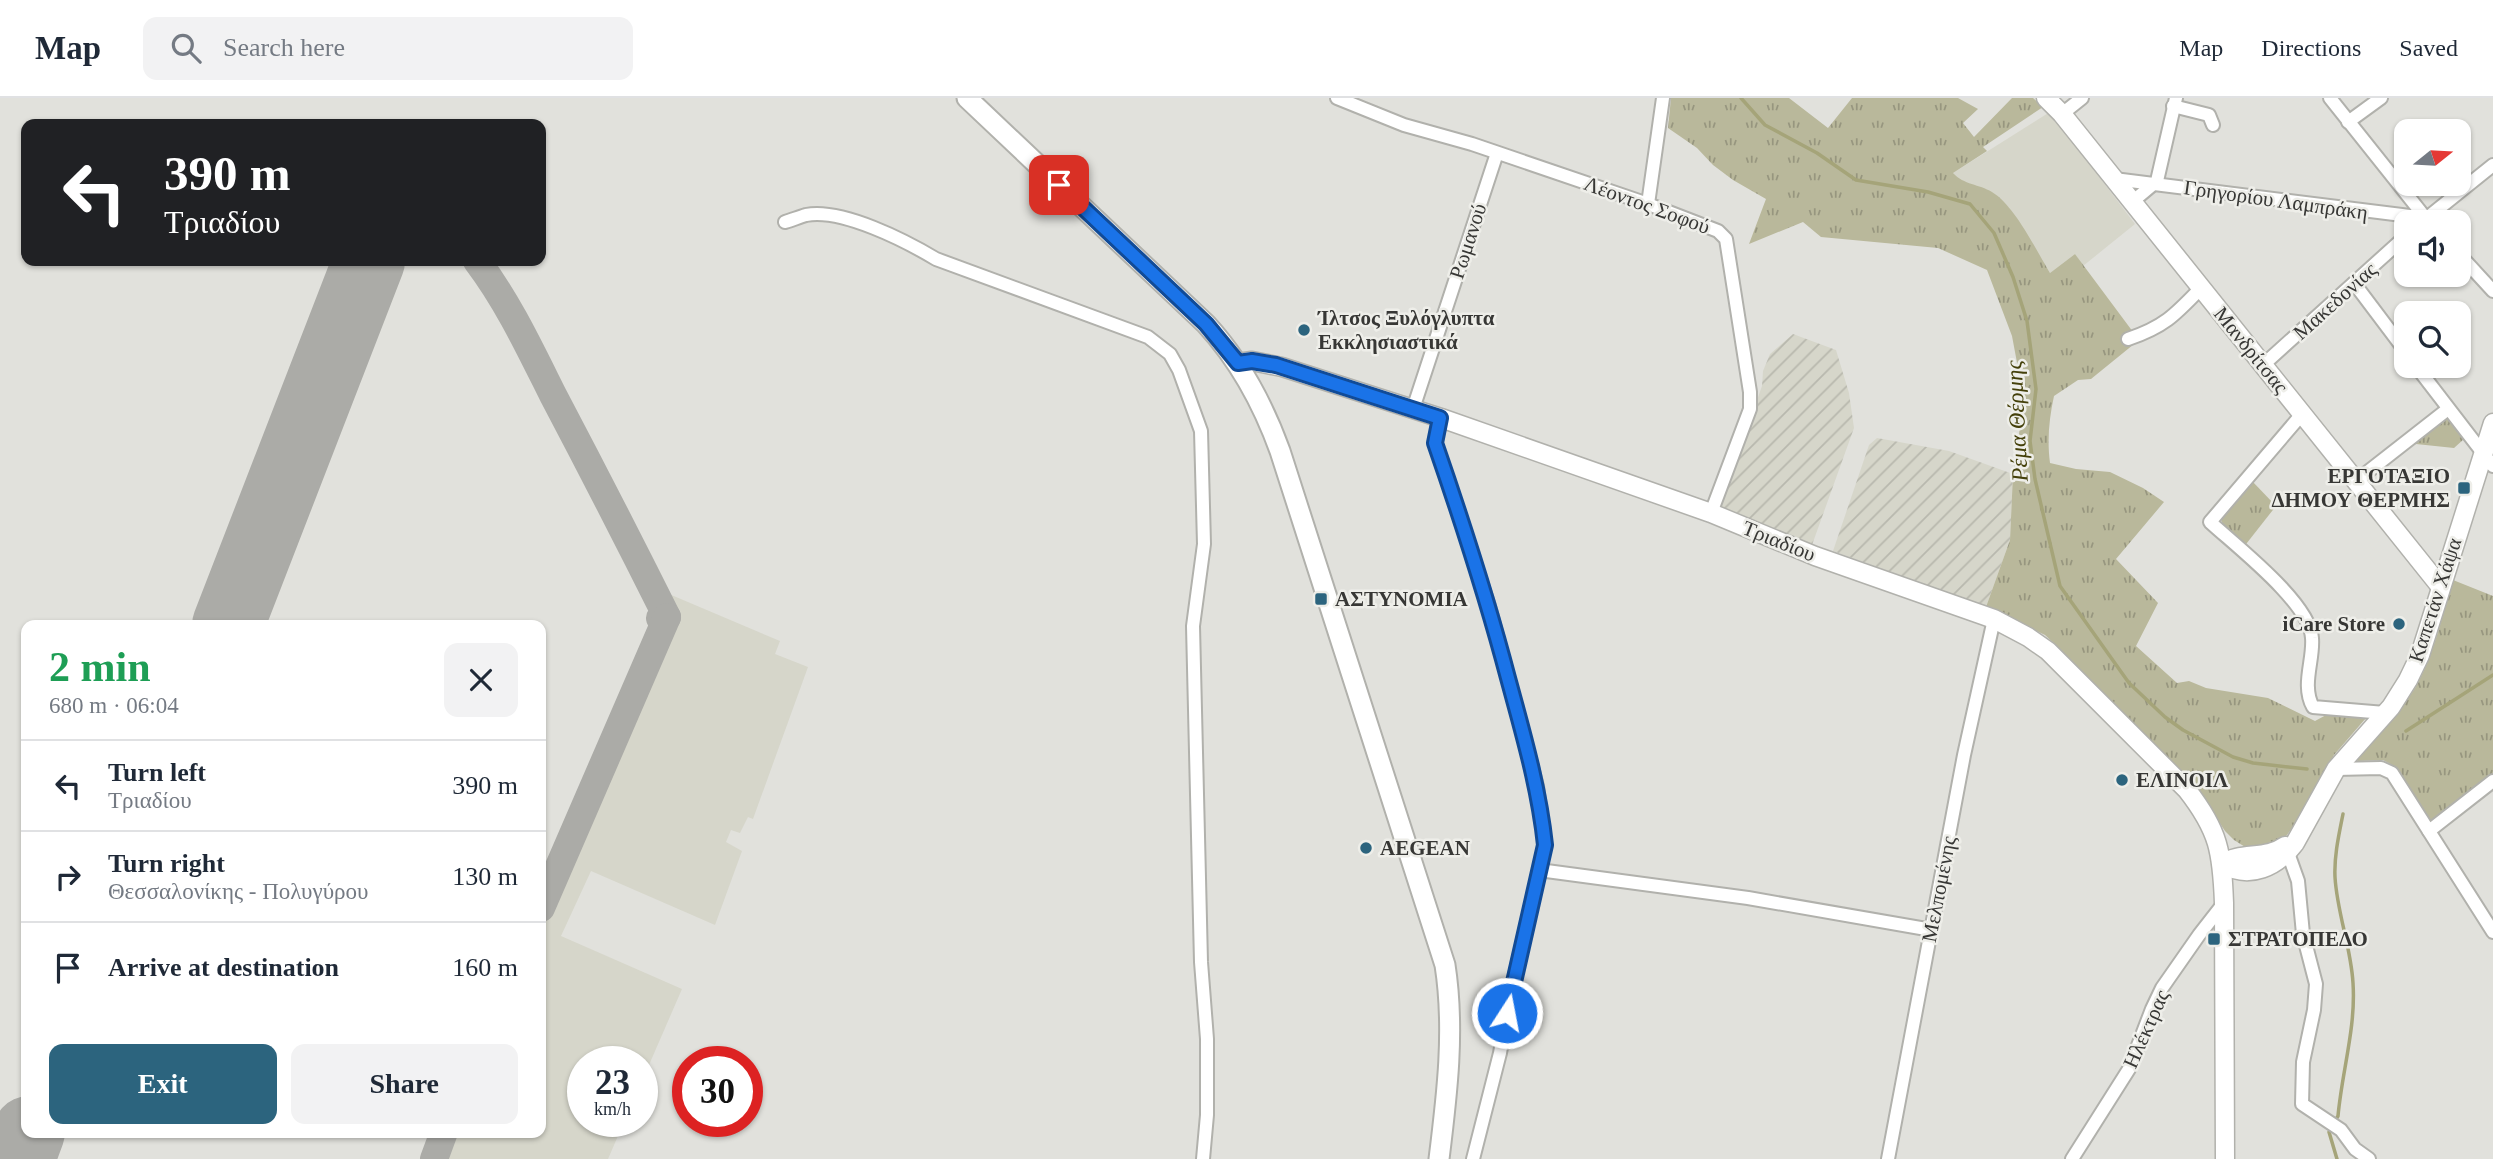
<!DOCTYPE html>
<html lang="en">
<head>
<meta charset="utf-8">
<style>
  :root { --surface:#fff; --page:#f2f2f3; --text:#1f2937; --muted:#747a83; --line:#e0e1e3; --accent:#2c647e }
  body { margin:0; font-family:Georgia,serif; background:var(--page); color:var(--text); height:100vh; display:flex; flex-direction:column; font-size:26px; white-space:nowrap }
  * { box-sizing:border-box; margin:0 }
  p { font-size:23px; color:var(--muted) }
  .icon { flex:none; width:38px; height:38px; fill:none; stroke:currentColor; stroke-width:2; stroke-linecap:round; stroke-linejoin:round }
  .map { position:relative; flex:1; overflow:hidden }
  .side { position:absolute; left:21px; top:522px; width:525px; height:518px; display:flex; flex-direction:column; background:var(--surface); border-radius:14px; box-shadow:0 2px 5px #0004 }
  .side>* { flex:none }
  .top-card { position:absolute; left:21px; top:21px; width:525px; height:147px; border-radius:14px; box-shadow:0 2px 5px #0004; background:#202124; color:#fff; overflow:hidden }
  .needle { width:46px; rotate:72deg }
  .tools { position:absolute; left:2394px; top:21px; display:grid; gap:14px }
  .tools a { display:grid; place-items:center; width:77px; height:77px; border-radius:14px; background:var(--surface); box-shadow:0 2px 5px #0004; font-size:35px }
  .speed { position:absolute; left:567px; top:948px; display:flex; gap:14px; font-size:35px; font-weight:700; text-align:center }
  .speed>* { display:grid; place-content:center; width:91px; height:91px; border-radius:50%; background:var(--surface); box-shadow:0 2px 5px #0004; line-height:1 }
  .speed small { font-size:18px; font-weight:400 }
  .speed .limit { border:10px solid #d22; background:#fff; color:#111 }
  .pin { position:absolute; display:grid; place-items:center; width:60px; height:60px; color:#fff; margin:-30px; border-radius:14px; box-shadow:0 4px 10px #0006 }
  .me { position:absolute; width:77px; margin:-38px; rotate:11deg; stroke-linejoin:round; filter:drop-shadow(0 0 5px #0008) }
  .turn { display:flex; align-items:center; gap:24px; height:147px; padding:0 28px; font-size:32px }
  .turn .icon { width:91px; height:91px; stroke-width:2.5 }
  .turn b { display:block; font-size:49px; line-height:60px }
  .round { display:grid; place-items:center; flex:none; width:74px; height:74px; border-radius:14px; background:var(--page) }
  .head { display:flex; align-items:center; justify-content:space-between; height:119px; padding:0 28px }
  h1 { font-size:42px; font-weight:800; line-height:52px; color:#1e9e55 }
  .button { display:flex; gap:14px; margin-top:auto; padding:14px 28px }
  .button a { flex:1; height:80px; border-radius:14px; background:var(--accent); color:#fff; font-size:28px; font-weight:800; line-height:80px; text-align:center }
  .button a+a { background:var(--page); color:var(--text) }
  ul { padding:0; list-style:none }
  li { display:flex; align-items:center; gap:21px; height:91px; padding:0 28px; border-top:2px solid var(--line) }
  li div { flex:1 }
  li b { display:block; font-size:26px }
  li em { font-style:normal }
  header { display:flex; align-items:center; gap:42px; box-sizing:border-box; height:98px; padding:0 35px; background:var(--surface); border-bottom:2px solid var(--line) }
  header strong { font-size:33px }
  nav { display:flex; gap:38px; margin-inline-start:auto; font-size:24px }
  .search { width:490px; height:63px; background:var(--page); display:flex; align-items:center; gap:18px; box-sizing:border-box; padding:0 24px; border-radius:14px; color:var(--muted); font-size:26px }
  .map>svg:first-child { display:block }
</style>
</head>
<body>
<header>
<strong>Map</strong>
<div class="search"><svg class="icon" aria-label="search" viewBox="0 0 24 24"><circle cx="10" cy="10" r="6"/><path d="M15 15l6 6"/></svg>Search here</div>
<nav><a>Map</a><a>Directions</a><a>Saved</a></nav>
</header>
<div class="map">
<svg width="2493" height="1061" viewBox="0 0 2493 1061">
  <defs>
    <pattern id="industrial-furrows" width="10" height="10" patternUnits="userSpaceOnUse" patternTransform="scale(1.75)"><rect width="10" height="10" fill="#d6d6ca"/><path d="M-1 1l2-2M0 10L10 0M9 11l2-2" fill="none" stroke="#b8b8ae"/></pattern>
    <pattern id="grass-tufts" width="24" height="20" patternUnits="userSpaceOnUse" patternTransform="scale(1.75)"><rect width="24" height="20" fill="#b9b89b"/><path d="M3 7l-1-3M5 7V3M7 7l1-3M15 17l-1-3M17 17v-4M19 17l1-3" fill="none" stroke="#97967f"/></pattern>
  </defs>
  <rect width="100%" height="100%" fill="#e1e1dc"/>
  <g fill="#d6d6ca">
    <polygon points="2053,12 2102,77 2100,80 2135,126 2083,168 2075,156 2050,175 2008,109 1993,95 1960,83 1953,75"/>
    <polygon points="669,496 780,543 775,556 808,569 753,721 748,719 740,735 731,732 726,744 742,753 715,827 591,773 561,838 682,891 642,983 642,964 583,964 583,1024 624,1024 608,1061 427,1061 438,1034 541,1034 541,797"/>
  </g>
  <g fill="url(#industrial-furrows)">
    <polygon points="1793,236 1836,252 1849,295 1854,330 1812,447 1718,412 1762,288 1763,273 1770,256"/>
    <polygon points="1877,340 1949,353 2013,376 2010,442 1986,509 1833,453 1869,347"/>
  </g>
  <g fill="url(#grass-tufts)">
    <path d="M1671,0h118l39,30 24,-30h106l20,11 -15,14 11,14 38,-39h21l10,9 -60,40 4,4 -34,22c11,12 26,11 39,19 23,14 44,58 58,81l25,-19 64,86 -48,39 -13,1 -24,16c-5,23 -7,44 -4,67l26,6 34,3 33,16 21,14 -48,57 42,44 -22,43 41,37 12,-2 17,7 62,10 47,23 13,-7 38,4 -32,37 -32,59 -15,21 -7,7 -30,8 -16,-10 -9,-9 -26,-39 -139,-143 -15,-14 -59,-28 24,-67 3,-66 11,-74 -12,-64 -25,-66 -49,-22 -117,-11 -18,-15 -54,22 17,-45 -33,-19 -20,-15 -16,-17 -29,-20z"/>
    <polygon points="2449,318 2464,341 2454,350 2416,346 2404,350"/>
    <polygon points="2252,383 2276,408 2243,450 2225,434 2221,421 2229,408"/>
    <path d="M2453,482l40,16v178l-61,49 -36,-56 -13,-7 -25,1 -3,-2c21,-22 44,-45 60,-71 19,-33 27,-72 38,-108z"/>
  </g>
  <g fill="none" stroke-linecap="round" stroke-linejoin="round">
    <g stroke="#a5a479" stroke-width="3.5">
      <polyline points="1741,0 1765,27 1817,55 1856,82 1928,94 1970,106 1994,135 2013,179 2027,223 2036,291 2030,343 2035,381 2060,488 2129,585 2165,619 2183,632 2233,659 2253,665 2307,671"/>
      <polyline points="2406,633 2493,577"/>
      <path d="M2335,1023l3,-5c4,-45 18,-88 15,-133 -2,-36 -16,-70 -18,-106 -1,-21 4,-43 8,-63"/>
      <polyline points="2332,1030 2329,1034 2337,1061"/>
    </g>
    <g stroke="#ababa7" stroke-width="28">
      <path d="M477,163c31,41 53,88 76,134 39,74 77,148 114,222l-7,1"/>
      <polyline points="541,810 667,519"/>
      <polyline points="434,1061 444,1034"/>
    </g>
    <g stroke="#ababa7" stroke-width="72">
      <polyline points="228,527 369,163"/>
      <polyline points="19,1061 29,1034"/>
    </g>
    <g stroke="#b1b1ac" stroke-width="16">
      <g id="street">
        <polyline points="1337,0 1404,27 1472,46 1648,106 1718,133 1726,141 1750,294 1750,311 1711,415"/>
        <polyline points="2330,0 2428,123"/>
        <polyline points="2173,8 2209,17 2213,27"/>
        <polyline points="2062,16 2082,0"/>
        <polyline points="2348,24 2381,0"/>
        <polyline points="2114,81 2426,120"/>
        <polyline points="2132,104 2157,83 2176,0"/>
        <polyline points="1648,106 1663,0"/>
        <path d="M785,124c7,-2 14,-5 21,-7 36,-7 100,26 130,44l212,78 22,17 9,16 22,61 3,113 -11,82 8,336 6,77v76l-4,44"/>
        <polyline points="2422,124 2493,67"/>
        <polyline points="2459,156 2493,193"/>
        <polyline points="2354,185 2406,254"/>
        <path d="M2128,241c36,-12 47,-24 73,-51"/>
        <polyline points="2263,267 2406,138"/>
        <polyline points="2416,268 2493,368"/>
        <polyline points="1413,311 1497,55"/>
        <path d="M2302,316l-92,108c26,24 100,81 102,116 2,22 -11,47 1,69l72,6"/>
        <polyline points="1441,320 1435,345 1489,508 1537,688 1545,747 1511,894 1500,955 1473,1061"/>
        <polyline points="2356,383 2448,311"/>
        <polyline points="2336,671 2381,670 2392,675 2493,834"/>
        <polyline points="2429,733 2493,683"/>
        <polyline points="2288,755 2298,783 2303,836 2316,886 2314,912 2303,964 2302,1006 2341,1032 2355,1051 2369,1061"/>
        <polyline points="1539,772 1748,800 1932,832"/>
        <polyline points="1888,1061 1964,657 1994,521"/>
        <polyline points="2072,1061 2129,971 2152,911 2162,890 2199,837 2224,805"/>
      </g>
    </g>
    <g stroke="#b1b1ac" stroke-width="21">
      <g id="secondary">
        <polyline points="2046,0 2062,16 2440,488"/>
        <path d="M1238,265l14,-2 30,6 159,51 270,95 104,43 179,63 34,18 20,14 139,139c32,41 35,62 37,113l1,256"/>
        <path d="M2222,766c28,16 55,3 73,-21l41,-74 55,-62 17,-27 12,-25 73,-232"/>
        <path d="M2222,766c19,-13 44,-4 63,-18"/>
      </g>
    </g>
    <g stroke="#b1b1ac" stroke-width="23">
      <path id="primary" d="M967,0l239,226c34,37 57,80 74,127l165,514c10,64 2,130 -6,194"/>
    </g>
    <use href="#street" stroke="#fff" stroke-width="12"/>
    <use href="#secondary" stroke="#fff" stroke-width="18"/>
    <use href="#primary" stroke="#fff" stroke-width="19"/>
  </g>
  <g fill="none" stroke-linecap="round" stroke-linejoin="round">
    <g stroke="#114b97" stroke-width="18">
      <path id="route" d="M1059,87l147,139 32,39 14,-2 24,4 164,53 -5,25c27,78 52,155 73,235 15,55 31,110 37,167l-38,168"/>
    </g>
    <use href="#route" stroke="#1a73e8" stroke-width="12"/>
  </g>
  <g fill="#2c647e" stroke="#eeeee9" stroke-width="2.5">
    <circle cx="1304" cy="232" r="7"/>
    <rect x="2457" y="383" width="14" height="14" rx="3.5"/>
    <rect x="1314" y="494" width="14" height="14" rx="3.5"/>
    <circle cx="2399" cy="526" r="7"/>
    <circle cx="2122" cy="682" r="7"/>
    <circle cx="1366" cy="750" r="7"/>
    <rect x="2207" y="834" width="14" height="14" rx="3.5"/>
  </g>
  <g text-anchor="middle" dominant-baseline="central" stroke-width="5" stroke-linejoin="round" paint-order="stroke">
    <g font-size="21" fill="#373735" stroke="#eeeee9">
      <text transform="translate(2276 102) rotate(8)">Γρηγορίου Λαμπράκη</text>
      <text transform="translate(1647 107) rotate(20)">Λέοντος Σοφού</text>
      <text transform="translate(1468 143) rotate(-72)">Ρωμανού</text>
      <text transform="translate(2335 203) rotate(-42)">Μακεδονίας</text>
      <text transform="translate(2251 252) rotate(51)">Μανδρίτσας</text>
      <text transform="translate(1779 443) rotate(22)">Τριαδίου</text>
      <text transform="translate(2435 502) rotate(-72)">Καπετάν Χάψα</text>
      <text transform="translate(1939 791) rotate(-79)">Μελπομένης</text>
      <text transform="translate(2146 931) rotate(-66)">Ηλέκτρας</text>
    </g>
    <g font-size="21" font-weight="bold" fill="#373735" stroke="#eeeee9" text-anchor="start">
      <text x="1318" y="220">Ίλτσος Ξυλόγλυπτα<tspan x="1318" dy="24">Εκκλησιαστικά</tspan></text>
      <text x="2450" y="378" text-anchor="end">ΕΡΓΟΤΑΞΙΟ<tspan x="2450" dy="24">ΔΗΜΟΥ ΘΕΡΜΗΣ</tspan></text>
      <text x="1335" y="501">ΑΣΤΥΝΟΜΙΑ</text>
      <text x="2385" y="526" text-anchor="end">iCare Store</text>
      <text x="2136" y="682">ΕΛΙΝΟΙΛ</text>
      <text x="1380" y="750">AEGEAN</text>
      <text x="2228" y="841">ΣΤΡΑΤΟΠΕΔΟ</text>
    </g>
    <g font-size="23" font-style="italic" fill="#44400a" stroke="#eeeee9">
      <text transform="translate(2017 323) rotate(-93)">Ρέμα Θέρμης</text>
    </g>
  </g>
</svg>
<div class="tools">
<a><svg class="needle" viewBox="-14 -14 28 28"><path d="M0-13l5 13h-10z" fill="#e53935"/><path d="M0 13l5-13h-10z" fill="#747a83"/></svg></a>
<a><svg class="icon" aria-label="sound" viewBox="0 0 24 24"><path d="M4 9h4l5-4v14l-5-4H4zM17 9q2 3 0 6"/></svg></a>
<a><svg class="icon" aria-label="search" viewBox="0 0 24 24"><circle cx="10" cy="10" r="6"/><path d="M15 15l6 6"/></svg></a>
</div>
<div class="speed"><div>23<small>km/h</small></div><div class="limit">30</div></div>
<div class="pin" style="left:1059px;top:87px;background:#d93025"><svg class="icon" aria-label="arrive" viewBox="0 0 24 24"><path d="M6 21V4h12l-3 4 3 4H6"/></svg></div>
<svg class="me" style="left:1507px;top:915px" viewBox="-20 -20 40 40"><circle r="17" fill="#1a73e8" stroke="#fff" stroke-width="3"/><path d="M0-11L8 9 0 5-8 9z" fill="#fff"/></svg>
<div class="top-card">
<div class="turn"><svg class="icon" aria-label="left" viewBox="0 0 24 24"><path d="M17 20v-9H6M10 6l-5 5 5 5"/></svg><div><b>390 m</b>Τριαδίου</div></div>
</div>
<section class="side">
<div class="head"><div><h1>2 min</h1><p>680 m · 06:04</p></div><a class="round"><svg class="icon" aria-label="close" viewBox="0 0 24 24"><path d="M6 6l12 12M18 6L6 18"/></svg></a></div>
<ul>
<li><svg class="icon" aria-label="left" viewBox="0 0 24 24"><path d="M17 20v-9H6M10 6l-5 5 5 5"/></svg><div><b>Turn left</b><p>Τριαδίου</p></div><em>390 m</em></li>
<li><svg class="icon" aria-label="right" viewBox="0 0 24 24"><path d="M7 20v-9h11M14 6l5 5-5 5"/></svg><div><b>Turn right</b><p>Θεσσαλονίκης - Πολυγύρου</p></div><em>130 m</em></li>
<li><svg class="icon" aria-label="arrive" viewBox="0 0 24 24"><path d="M6 21V4h12l-3 4 3 4H6"/></svg><div><b>Arrive at destination</b></div><em>160 m</em></li>
</ul>
<div class="button"><a>Exit</a><a>Share</a></div>
</section>
</div>
</body>
</html>
